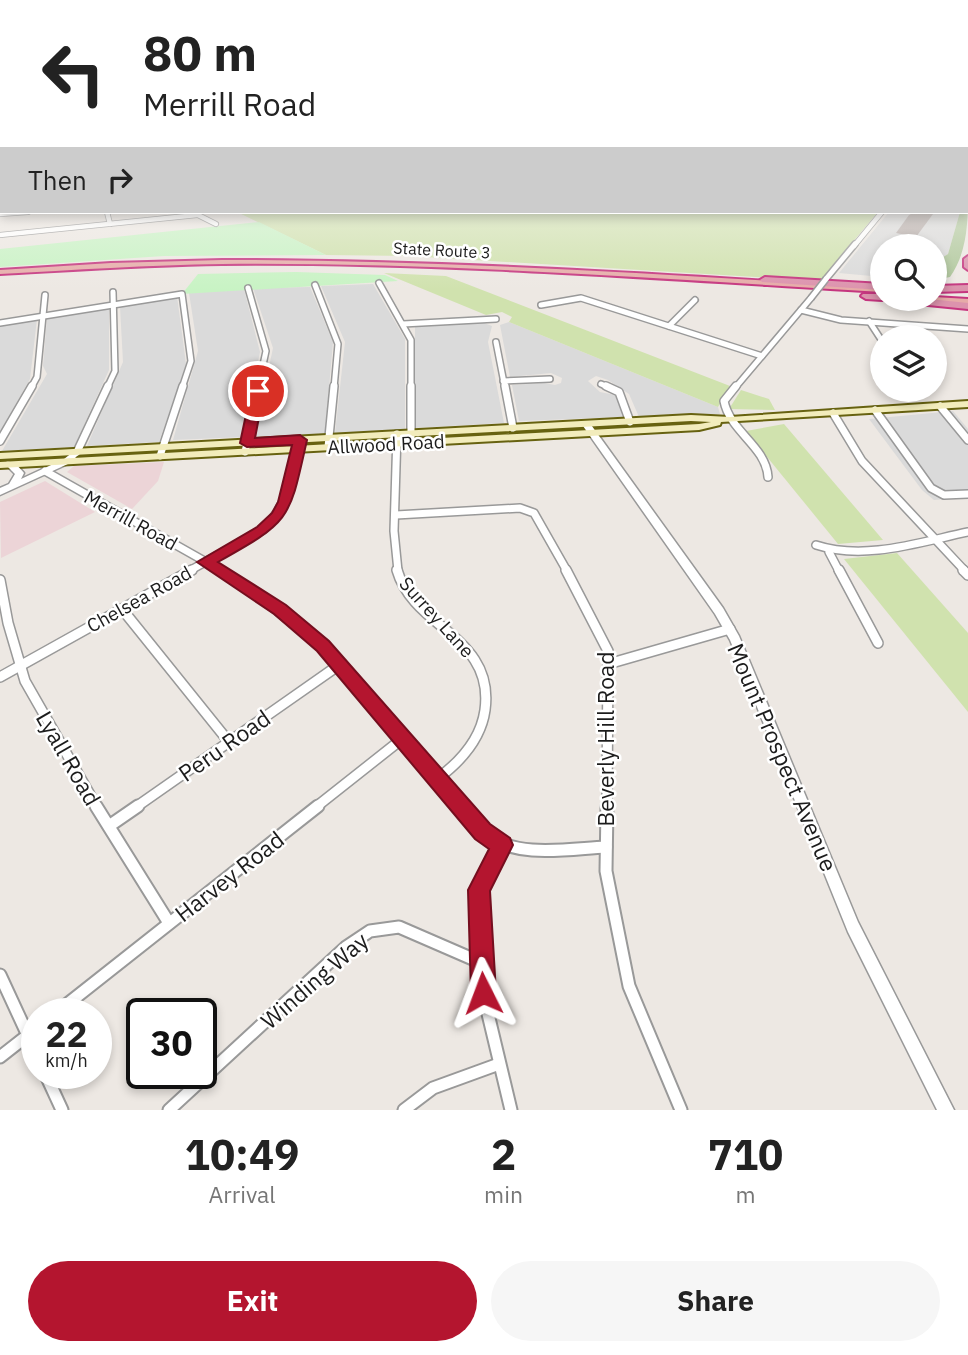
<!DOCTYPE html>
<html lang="en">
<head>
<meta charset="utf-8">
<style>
  :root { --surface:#fff; --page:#f6f6f6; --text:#222; --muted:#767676; --accent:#b4152f }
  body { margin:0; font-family:"IBM Plex Sans",sans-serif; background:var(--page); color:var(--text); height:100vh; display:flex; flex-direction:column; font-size:26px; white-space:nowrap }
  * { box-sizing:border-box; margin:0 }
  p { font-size:23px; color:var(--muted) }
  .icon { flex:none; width:38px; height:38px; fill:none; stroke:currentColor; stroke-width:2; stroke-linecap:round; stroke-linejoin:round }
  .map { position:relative; height:1110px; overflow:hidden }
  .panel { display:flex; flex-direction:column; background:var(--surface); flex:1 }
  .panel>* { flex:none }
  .guide { position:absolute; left:0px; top:0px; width:970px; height:214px; box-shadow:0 4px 10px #0003; background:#fff; color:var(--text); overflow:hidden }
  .fabs { position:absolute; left:870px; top:234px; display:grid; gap:14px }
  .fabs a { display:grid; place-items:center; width:77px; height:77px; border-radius:50%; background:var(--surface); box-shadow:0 4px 10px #0003; font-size:35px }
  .speed { position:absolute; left:21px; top:998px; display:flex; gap:14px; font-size:35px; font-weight:700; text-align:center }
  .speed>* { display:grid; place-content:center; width:91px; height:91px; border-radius:50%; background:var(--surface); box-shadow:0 4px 10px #0003; line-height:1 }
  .speed small { font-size:18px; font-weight:400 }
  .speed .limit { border:4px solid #111; border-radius:10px; background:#fff; color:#111 }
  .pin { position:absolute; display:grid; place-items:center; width:60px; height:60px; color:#fff; margin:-30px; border:4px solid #fff; border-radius:50%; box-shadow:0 2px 7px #0007 }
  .me { position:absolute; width:77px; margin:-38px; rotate:357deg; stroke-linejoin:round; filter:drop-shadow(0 0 5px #0008) }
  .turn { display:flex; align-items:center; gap:24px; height:147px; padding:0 28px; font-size:32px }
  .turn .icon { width:91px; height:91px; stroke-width:2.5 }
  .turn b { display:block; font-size:49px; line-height:60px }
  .then { display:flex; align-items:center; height:66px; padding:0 28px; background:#0003; gap:14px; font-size:26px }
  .eta { display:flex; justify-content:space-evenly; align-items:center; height:119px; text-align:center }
  .eta b { font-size:42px; font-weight:700; line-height:49px }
  .cta { display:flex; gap:14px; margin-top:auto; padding:14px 28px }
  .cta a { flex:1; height:80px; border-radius:42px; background:var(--accent); color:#fff; font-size:28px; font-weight:700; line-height:80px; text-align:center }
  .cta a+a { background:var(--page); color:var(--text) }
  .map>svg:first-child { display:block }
</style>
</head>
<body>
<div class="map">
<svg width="968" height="1110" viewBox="0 0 968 1110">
  <rect width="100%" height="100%" fill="#ede8e3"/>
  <g fill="#dadada">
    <polygon points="889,212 960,212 948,254 935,262 934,247 882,247 882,277 839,273"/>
    <polygon points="373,284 405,339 405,429 335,433 345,342 321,286"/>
    <polygon points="310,287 333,342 325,434 254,437 273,348 253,288"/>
    <polygon points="244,289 260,352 243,437 173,440 198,351 189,293"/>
    <polygon points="177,296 186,364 159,442 87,446 123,362 120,307"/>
    <polygon points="109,308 109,370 74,447 2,451 47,374 43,366 47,318"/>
    <polygon points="37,319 30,379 0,432 0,325"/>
    <polygon points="479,321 492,326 488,342 504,423 415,428 415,325"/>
    <polygon points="509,322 718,407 720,414 639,417 629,394 608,380 596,376 588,381 600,392 615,395 624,417 519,421 512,385 544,383 555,385 561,383 562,378 551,373 510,377 500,325"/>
    <polygon points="953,411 968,429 968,497 934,500 922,490 869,419"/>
  </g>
  <g fill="#ecd4d7">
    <polygon points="164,462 158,481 132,509 67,472 74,466"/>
    <polygon points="45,481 95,512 1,558 0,502"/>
  </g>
  <g fill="#d0e2ae">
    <polygon points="237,212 878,212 820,281 409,256 326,255"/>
    <polygon points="384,273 446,276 730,386 718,407 509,322 512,317 502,312 486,315"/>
    <polygon points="741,390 769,399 775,410 729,409"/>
    <polygon points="784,424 883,540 838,544 746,431"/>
    <polygon points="897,553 968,633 968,712 844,559"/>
  </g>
  <path fill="#b0c89c" d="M968,194c0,29 -1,59 -18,83l-15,3v-18l13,-8 12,-42h8z"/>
  <g fill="#c8f3c4">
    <polygon points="259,222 326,255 164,256 0,267 0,249"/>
    <polygon points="296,272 385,275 398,281 182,294 198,274"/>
  </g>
  <polygon fill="#b6aca9" points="915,212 933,214 916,237 896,233 909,215"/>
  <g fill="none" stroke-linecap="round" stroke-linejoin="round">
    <g stroke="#999" stroke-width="6">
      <g id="minor-far4">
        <polyline points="107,212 110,224"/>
        <polyline points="194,213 216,224"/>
        <polyline points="0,214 28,212"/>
        <polyline points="0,235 197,215"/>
        <polyline points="854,246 882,212"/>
      </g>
    </g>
    <g stroke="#999" stroke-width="8">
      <g id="minor-far3">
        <polyline points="826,279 855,244"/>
        <polyline points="379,283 411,340 411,388"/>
        <polyline points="315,285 338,344 334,388"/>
        <polyline points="248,288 266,351 258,388"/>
        <polyline points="541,305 581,298 762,356"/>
        <polyline points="801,310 841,320 968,329"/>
        <polyline points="869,321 882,341"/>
        <polyline points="0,323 182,294 191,361 182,388"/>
        <polyline points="403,324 496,319"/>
        <polyline points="669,326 695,300"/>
        <polyline points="496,342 505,388"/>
        <polyline points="503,381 550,379"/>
        <polyline points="601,384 610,388"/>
        <polyline points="31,388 37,377 45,295"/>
        <polyline points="107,388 115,371 113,292"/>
        <polyline points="735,388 811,298"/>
      </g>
    </g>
    <g stroke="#999" stroke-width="10">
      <g id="minor-far2">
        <polyline points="411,386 411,443"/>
        <polyline points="505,386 513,428"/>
        <polyline points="606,386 619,392 630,422"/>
        <path d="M736,386l-12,15c6,31 42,45 44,76"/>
        <polyline points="940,406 968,440"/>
        <polyline points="875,410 931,488 944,495 968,494"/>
        <polyline points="833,413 862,461 965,571"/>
        <polyline points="397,434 394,531 398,571"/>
        <polyline points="0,441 32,386"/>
        <polyline points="328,447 334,386"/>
        <polyline points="77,452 108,386"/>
        <polyline points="245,452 259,386"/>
        <polyline points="160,456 183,386"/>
        <polyline points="45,471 222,571"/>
        <polyline points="396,515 520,508 534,513 567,571"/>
        <path d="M816,545c49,16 104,-3 152,-13"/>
        <polyline points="829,552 839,571"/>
        <path d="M189,571l74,-41c25,-25 30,-57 38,-90"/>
      </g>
    </g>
    <g stroke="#999" stroke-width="12">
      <g id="minor-far1">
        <polyline points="219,570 258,595 323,646 461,807"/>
        <path d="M397,570c17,59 98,66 88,140 -4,29 -25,52 -48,69"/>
        <polyline points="566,570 608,651 607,807"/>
        <polyline points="839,570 878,643"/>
        <polyline points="963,570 968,575"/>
        <polyline points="0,580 8,623 25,681 97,807"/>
        <polyline points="122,609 229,742"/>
        <polyline points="608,664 730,629"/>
        <polyline points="0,677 192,570"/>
        <polyline points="136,807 339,665"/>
        <polyline points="316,807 402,739"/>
      </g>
    </g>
    <g stroke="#999" stroke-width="15">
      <g id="minor">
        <polyline points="96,806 169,923"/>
        <path d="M459,806c8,9 16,21 26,28 33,25 82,15 121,13"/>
        <polyline points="607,806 606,871 629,986 681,1110"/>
        <polyline points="109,826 138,806"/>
        <polyline points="503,845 483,878 478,902 483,993 511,1110"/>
        <polyline points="0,975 37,1055"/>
        <polyline points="56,1013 318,806"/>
        <polyline points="0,1057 37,1028"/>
        <polyline points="45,1073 62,1110"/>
        <polyline points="169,1110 346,947 370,931 399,927 482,963"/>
        <polyline points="404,1110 433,1088 499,1064"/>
      </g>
    </g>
    <g stroke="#999" stroke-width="3">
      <g id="tertiary">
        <polygon points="583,422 589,422 723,608 739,636 858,922 954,1110 937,1110 848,932 730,640 715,614 583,426"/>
        <path d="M77,449l4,3 -11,11 -70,32v-7l9,-4 6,-10 -10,-10 1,-2c7,-2 14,6 18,11l-3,6 43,-20z"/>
      </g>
    </g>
    <g stroke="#676210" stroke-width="4">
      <polygon id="secondary" points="968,401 968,407 721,422 720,425 699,430 0,468 0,462 699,424 711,422 691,421 0,459 0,453 691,415 730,417"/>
    </g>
    <g stroke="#c5367f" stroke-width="4">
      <g id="trunk">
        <path d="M222,260c220,0 440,14 660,28v4c-220,-13 -440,-30 -660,-28 -74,1 -148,6 -222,10v-4l111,-7z"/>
        <polygon points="934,297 968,299 968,305 929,302 925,299 934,299"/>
      </g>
    </g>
    <g stroke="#c5367f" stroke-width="4">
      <g id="motorway">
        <polygon points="968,256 968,270 964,267 964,259"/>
        <polygon points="765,277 882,284 882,290 762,282 760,280"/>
        <polygon points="968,285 968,291 934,292 934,286"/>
        <polygon points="863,294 882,294 882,299 884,299 882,300 866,299 861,296"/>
        <polygon points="893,299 929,299 968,303 968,309 898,302"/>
      </g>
    </g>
    <use href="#minor-far4" stroke="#fff" stroke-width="4.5"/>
    <use href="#minor-far3" stroke="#fff" stroke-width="5"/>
    <use href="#minor-far2" stroke="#fff" stroke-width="7"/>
    <use href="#minor-far1" stroke="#fff" stroke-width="9"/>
    <use href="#minor" stroke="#fff" stroke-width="11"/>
    <use href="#tertiary" fill="#fff" fill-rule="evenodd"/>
    <use href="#secondary" fill="#f2ecbc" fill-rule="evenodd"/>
    <use href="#trunk" fill="#e6aba8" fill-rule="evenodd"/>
    <use href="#motorway" fill="#dc93ad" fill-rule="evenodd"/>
    <g stroke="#999" stroke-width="8" stroke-linecap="butt">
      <polyline id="minor-bridge" points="811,298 826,279"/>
    </g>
    <use href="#minor-bridge" stroke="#fff" stroke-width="5"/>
  </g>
  <linearGradient id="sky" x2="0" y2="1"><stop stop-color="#8ec0e1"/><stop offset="0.46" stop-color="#f7f5f2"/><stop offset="1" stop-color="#f7f5f2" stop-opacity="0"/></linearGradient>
  <rect width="968" height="290" fill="url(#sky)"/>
  <path fill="#b4152f" stroke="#750e1f" stroke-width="2" d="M258,387l6,4 -9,47 45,-3 7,5c-18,81 -16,81 -89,122l68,43 43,36 161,183 20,14 3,7 -23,46 6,102 -4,9 -9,3 -8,-3 -4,-9 -3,-103 21,-41 -14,-10 -158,-188 -43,-37 -77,-52 60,-35 15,-14 6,-11 14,-57 -45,2 -7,-4 11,-52z"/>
  <g text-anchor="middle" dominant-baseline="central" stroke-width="5" stroke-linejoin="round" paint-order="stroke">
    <g font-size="16" fill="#1c1c1c" stroke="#fff">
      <text transform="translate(442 250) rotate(3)">State Route 3</text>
    </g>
    <g font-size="19" fill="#1c1c1c" stroke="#fff">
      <text transform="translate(386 444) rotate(-3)">Allwood Road</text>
      <text transform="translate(131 520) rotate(29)">Merrill Road</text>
      <text transform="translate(139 599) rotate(-29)">Chelsea Road</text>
      <text transform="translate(437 617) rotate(48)">Surrey Lane</text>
    </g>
    <g font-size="23" fill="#1c1c1c" stroke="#fff">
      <text transform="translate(605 739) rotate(-90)">Beverly Hill Road</text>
      <text transform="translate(224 745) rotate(-35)">Peru Road</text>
      <text transform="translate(783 757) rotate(67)">Mount Prospect Avenue</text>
      <text transform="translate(69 758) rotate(60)">Lyall Road</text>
      <text transform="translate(229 876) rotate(-38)">Harvey Road</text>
      <text transform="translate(314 980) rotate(-41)">Winding Way</text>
    </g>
  </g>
</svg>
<div class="fabs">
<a><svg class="icon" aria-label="search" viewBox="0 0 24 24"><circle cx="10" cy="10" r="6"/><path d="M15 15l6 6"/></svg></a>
<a><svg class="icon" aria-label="layers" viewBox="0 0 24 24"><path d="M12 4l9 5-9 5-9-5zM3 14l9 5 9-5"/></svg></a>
</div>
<div class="speed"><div>22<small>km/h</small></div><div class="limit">30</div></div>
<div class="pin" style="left:258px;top:391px;background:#d93025"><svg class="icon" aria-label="arrive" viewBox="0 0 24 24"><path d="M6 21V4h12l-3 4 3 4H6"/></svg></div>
<svg class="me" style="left:483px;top:993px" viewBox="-20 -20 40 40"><path d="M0-17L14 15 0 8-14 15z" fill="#b4152f" stroke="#fff" stroke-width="4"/></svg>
<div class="guide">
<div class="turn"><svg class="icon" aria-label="left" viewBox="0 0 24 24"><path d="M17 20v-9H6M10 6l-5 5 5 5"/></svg><div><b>80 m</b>Merrill Road</div></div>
<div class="then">Then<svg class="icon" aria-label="right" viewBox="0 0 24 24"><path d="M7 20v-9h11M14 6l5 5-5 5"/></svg></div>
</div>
</div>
<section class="panel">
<div class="eta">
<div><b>10:49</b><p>Arrival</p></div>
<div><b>2</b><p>min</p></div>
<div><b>710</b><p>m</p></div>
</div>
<div class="cta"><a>Exit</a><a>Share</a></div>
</section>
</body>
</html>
